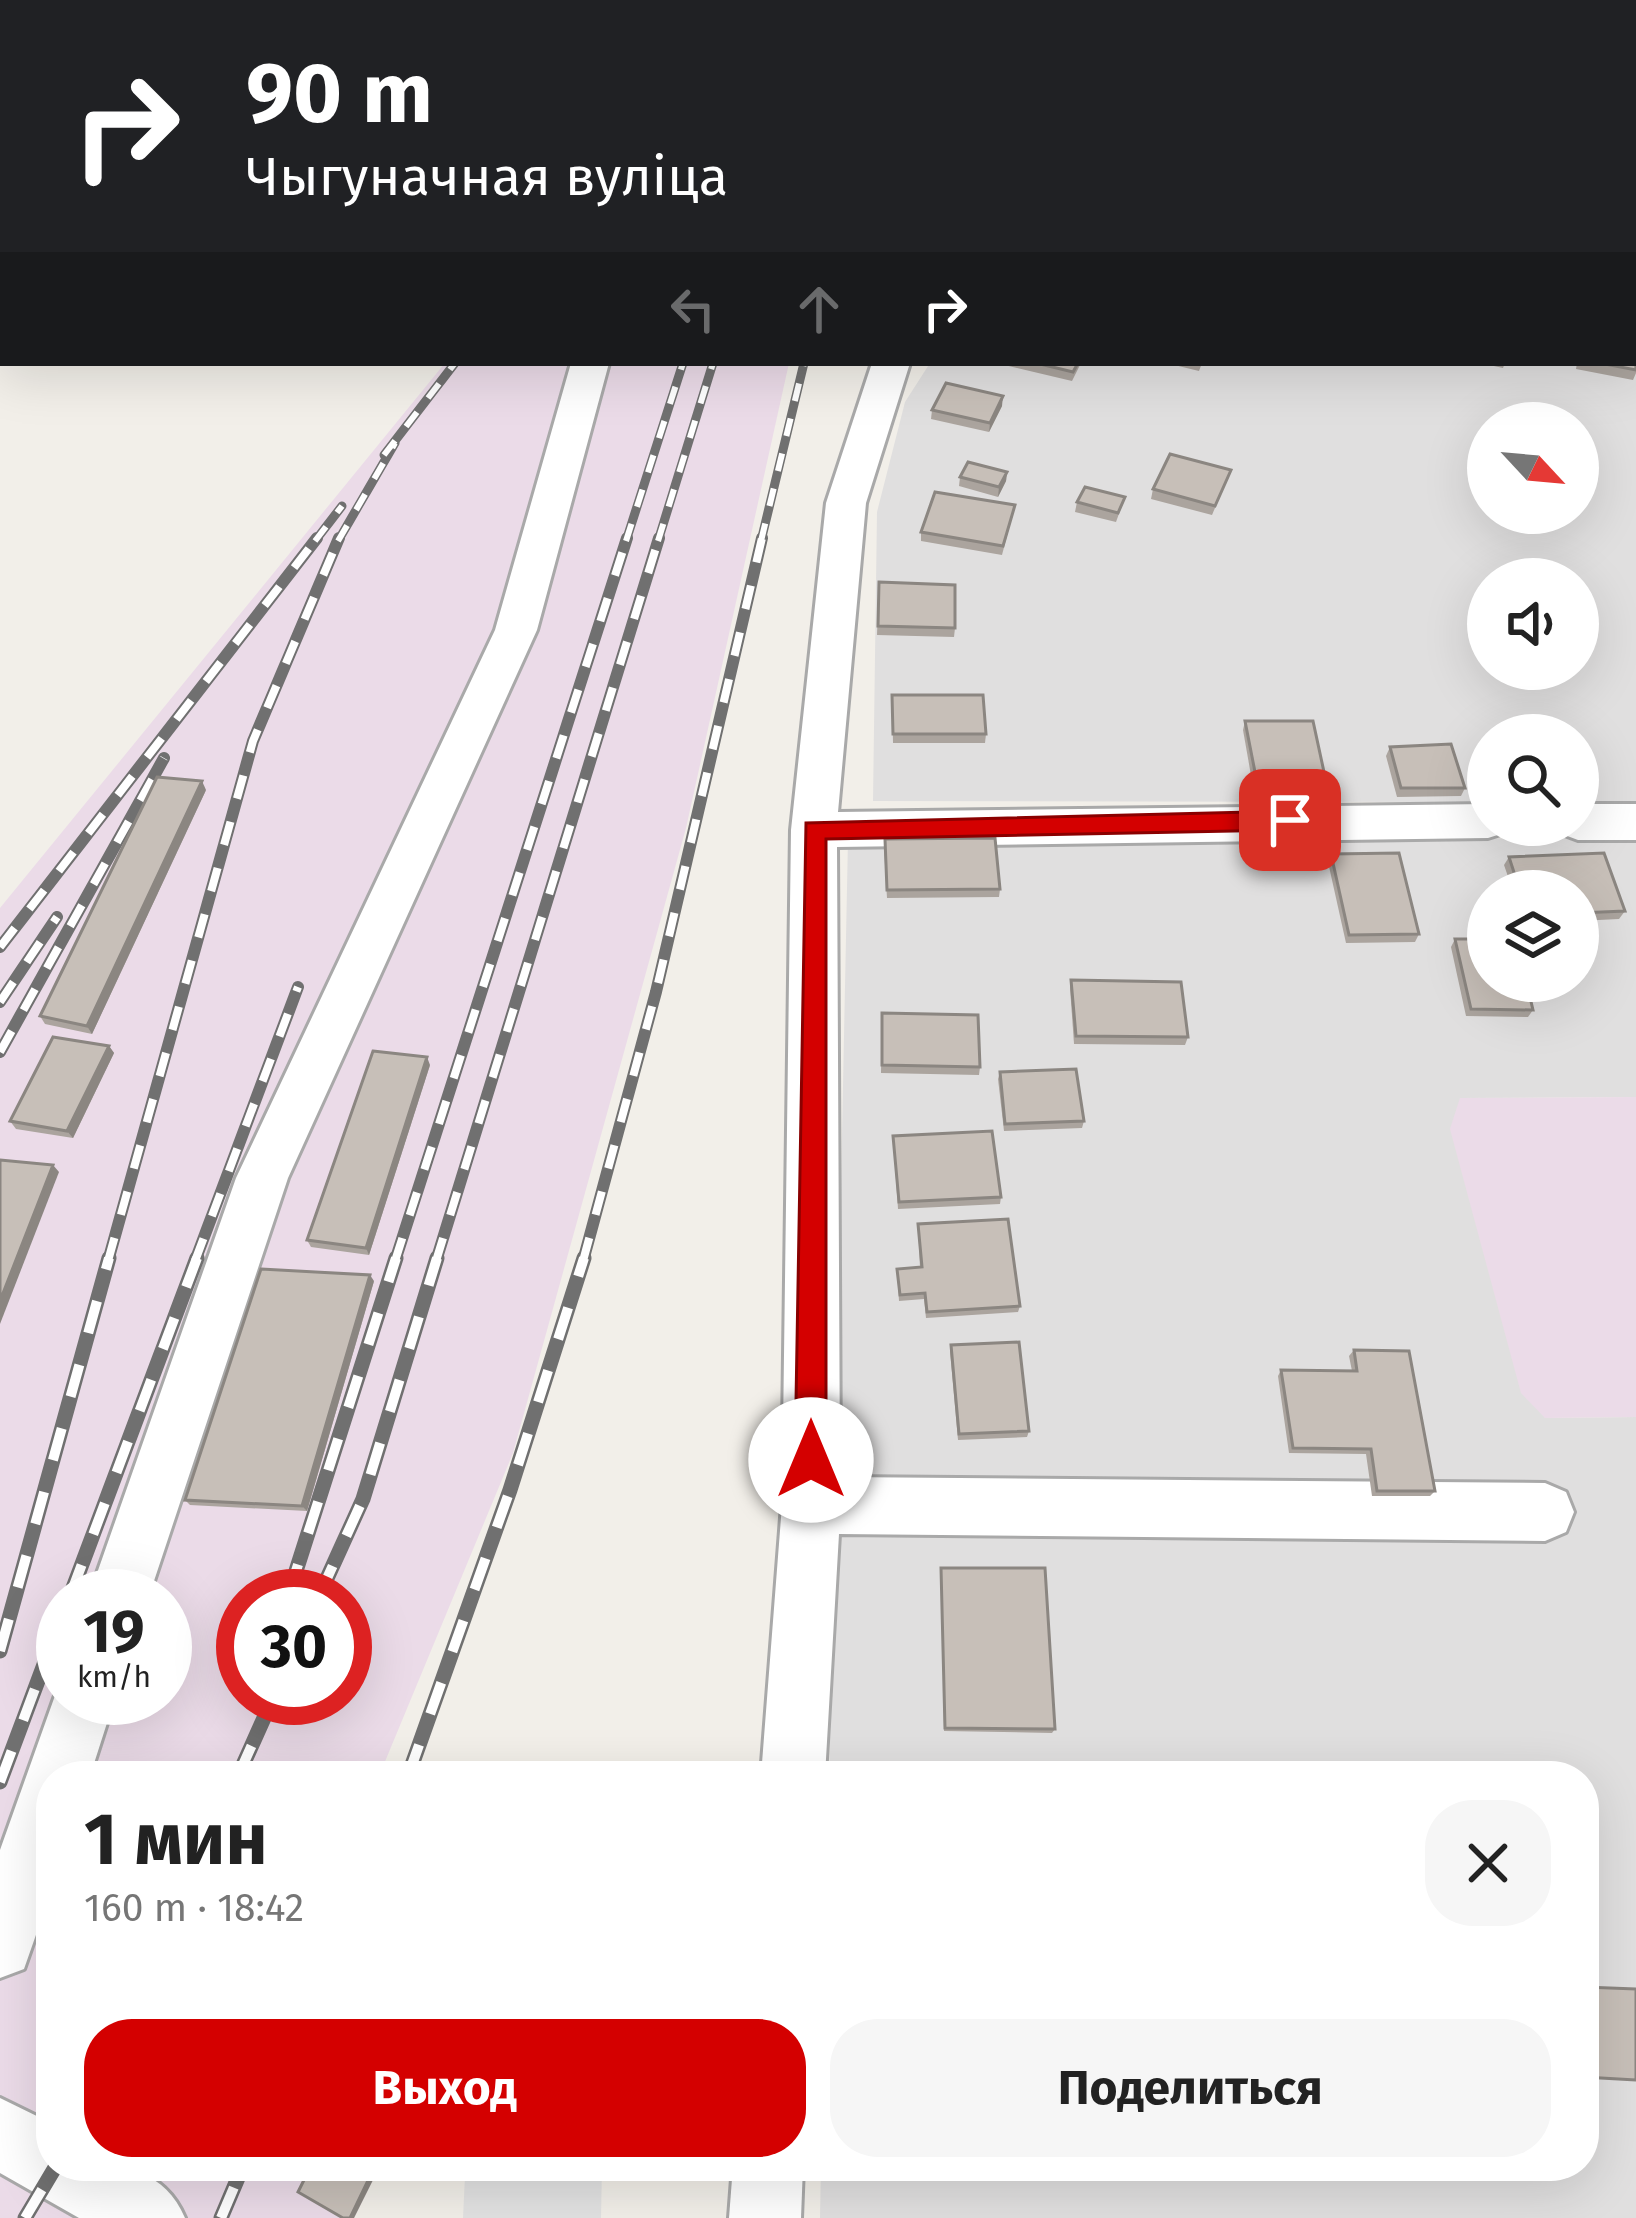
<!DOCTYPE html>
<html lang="ru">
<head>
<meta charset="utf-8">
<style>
  :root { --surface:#fff; --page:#f6f6f6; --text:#222; --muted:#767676; --accent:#d40000 }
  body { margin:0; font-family:"Fira Sans",sans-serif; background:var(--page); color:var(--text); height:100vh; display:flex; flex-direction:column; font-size:45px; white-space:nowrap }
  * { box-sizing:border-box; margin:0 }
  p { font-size:39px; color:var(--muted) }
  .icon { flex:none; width:66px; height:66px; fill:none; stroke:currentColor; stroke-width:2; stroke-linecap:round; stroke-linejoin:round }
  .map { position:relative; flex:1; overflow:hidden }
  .drawer { position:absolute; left:36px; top:1761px; width:1563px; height:420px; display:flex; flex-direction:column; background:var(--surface); border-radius:48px; box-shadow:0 12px 48px #0002 }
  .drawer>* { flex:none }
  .top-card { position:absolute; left:0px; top:0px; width:1638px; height:366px; box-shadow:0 12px 48px #0002; background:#202124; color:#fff; overflow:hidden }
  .needle { width:78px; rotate:116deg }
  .buttons { position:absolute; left:1467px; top:402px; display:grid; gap:24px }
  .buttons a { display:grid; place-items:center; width:132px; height:132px; border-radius:50%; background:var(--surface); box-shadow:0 12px 48px #0002; font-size:60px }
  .speed { position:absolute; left:36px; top:1569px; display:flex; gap:24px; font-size:60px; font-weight:700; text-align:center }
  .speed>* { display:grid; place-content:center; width:156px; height:156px; border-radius:50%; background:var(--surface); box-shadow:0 12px 48px #0002; line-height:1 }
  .speed small { font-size:30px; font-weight:400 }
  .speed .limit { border:18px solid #d22; background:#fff; color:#111 }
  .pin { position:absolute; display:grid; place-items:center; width:102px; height:102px; color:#fff; margin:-51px; border-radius:24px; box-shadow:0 6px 18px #0006 }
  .me { position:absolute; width:132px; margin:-66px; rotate:0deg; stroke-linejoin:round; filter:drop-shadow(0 0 9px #0008) }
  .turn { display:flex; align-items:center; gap:42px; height:252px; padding:0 48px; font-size:54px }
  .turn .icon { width:156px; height:156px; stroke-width:2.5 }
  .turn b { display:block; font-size:84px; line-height:102px }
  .lanes { display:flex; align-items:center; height:114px; padding:0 48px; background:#0003; justify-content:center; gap:60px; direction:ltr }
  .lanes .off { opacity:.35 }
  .round { display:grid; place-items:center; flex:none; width:126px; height:126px; border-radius:48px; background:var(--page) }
  .overview { display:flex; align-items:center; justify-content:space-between; height:204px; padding:0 48px }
  h1 { font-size:72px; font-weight:700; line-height:90px }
  .action { display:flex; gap:24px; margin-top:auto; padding:24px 48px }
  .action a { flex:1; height:138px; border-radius:48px; background:var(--accent); color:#fff; font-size:48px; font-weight:700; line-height:138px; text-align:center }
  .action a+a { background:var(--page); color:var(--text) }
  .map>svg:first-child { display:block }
</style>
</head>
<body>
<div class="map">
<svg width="1636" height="2218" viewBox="0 0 1636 2218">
  <rect width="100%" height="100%" fill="#f2efe9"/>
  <g fill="#e0dfdf" fill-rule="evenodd">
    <polygon points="1071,0 1636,0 1636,312 1635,3"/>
    <path d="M1636,338v464h-58v-67h-90v67l-615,-1 4,-289 28,-110 25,-39h705zM1488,423h90v90h-90zM1488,579h90v90h-90z"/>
    <path d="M1636,838v259l-175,1 84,320 91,-1v801h-816l1,-52h763v-390h-755l19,-937zM1488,891h90v90h-90z"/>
  </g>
  <g fill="#ebdbe8" fill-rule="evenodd">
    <path d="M445,363h344l-103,465 -173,625 -134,323h-328v390h329l-26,52h-354v-1310zM63,1596h102v102h-102zM243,1596h102v102h-102z"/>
    <polygon points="1636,1097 1636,1417 1545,1418 1521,1393 1450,1129 1460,1098"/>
  </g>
  <polygon fill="#e2e2e2" points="450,2166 602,2166 601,2218 463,2218 465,2176"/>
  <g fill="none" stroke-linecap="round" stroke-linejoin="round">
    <g stroke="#a9a9a9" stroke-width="6">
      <g id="minor">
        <polygon points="979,0 1009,0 1010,3 980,3"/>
        <polygon points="1037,0 1076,0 1078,3 1039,3"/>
        <rect x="1635" y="313" width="1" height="22"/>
        <polygon points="571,363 609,363 537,630 288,1178 149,1596 89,1596 236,1178 495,630"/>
        <polygon points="872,363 910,363 866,503 838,812 1488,804 1488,825 1509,825 1504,833 1488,838 837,847 840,1477 1545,1483 1566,1492 1574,1512 1566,1532 1545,1541 839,1534 825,1776 761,1776 782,1505 791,830 826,503"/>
        <polygon points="1578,804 1636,804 1636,840 1578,840 1562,834 1557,825 1578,825"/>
        <polygon points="62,1676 63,1698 115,1698 90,1776 51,1776 51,1892 24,1969 0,1978 0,1850"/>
        <path d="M0,2098l51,25v43c55,0 109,-7 134,52h-106l-79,-45z"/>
        <polygon points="733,2166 803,2166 801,2218 729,2218"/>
      </g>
    </g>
    <use href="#minor" fill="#fff" fill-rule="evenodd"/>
    <g stroke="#707070" stroke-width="9">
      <g id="rail-far2">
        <polyline points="106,3 111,0"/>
        <polyline points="187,3 191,0"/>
        <polyline points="213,3 217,0"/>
        <polyline points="384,455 455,363"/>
        <polyline points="315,541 342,506"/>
        <polyline points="338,541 395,443"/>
        <polyline points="626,541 683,363"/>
        <polyline points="658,541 713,363"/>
        <polyline points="761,541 804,363"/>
      </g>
    </g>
    <g stroke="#707070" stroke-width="12">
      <g id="rail-far1">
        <polyline points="0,947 317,538"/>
        <polyline points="0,1002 57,917"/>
        <polyline points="0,1052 164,758"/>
        <polyline points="108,1261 253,741 339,538"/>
        <polyline points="195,1261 298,987"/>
        <polyline points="395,1261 627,538"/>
        <polyline points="436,1261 659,538"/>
        <polyline points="583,1261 656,992 762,538"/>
      </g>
    </g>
    <g stroke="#707070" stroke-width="15">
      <g id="rail">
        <polyline points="70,1596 197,1258"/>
        <polyline points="288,1596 396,1258"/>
        <polyline points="319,1596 363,1499 437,1258"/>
        <polyline points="0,1651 109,1258"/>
        <polyline points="238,1776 273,1698"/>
        <polyline points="408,1776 510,1490 584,1258"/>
        <polyline points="0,1782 63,1614"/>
        <polyline points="25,2218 56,2166"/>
        <polyline points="221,2218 243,2166"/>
      </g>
    </g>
    <use href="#rail-far2" stroke="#fff" stroke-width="6" stroke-dasharray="18" stroke-linecap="butt"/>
    <use href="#rail-far1" stroke="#fff" stroke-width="8" stroke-dasharray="24" stroke-linecap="butt"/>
    <use href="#rail" stroke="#fff" stroke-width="10" stroke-dasharray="33" stroke-linecap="butt"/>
  </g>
  <g fill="#aba49e">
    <polygon points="1636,339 1636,373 1633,380 1576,369 1577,363 1635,363"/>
    <polygon points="996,363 1081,363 1072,381"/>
    <polygon points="1166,363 1202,363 1199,371"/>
    <polygon points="1480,363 1505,363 1503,368"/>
    <polygon points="1002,406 989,432 931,419 932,410"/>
    <polygon points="1231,470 1212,515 1151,499 1153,489"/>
    <polygon points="1007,472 1006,481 998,497 959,486 960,477"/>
    <polygon points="1125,497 1116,522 1075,512 1077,502"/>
    <polygon points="1015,505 1002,555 921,541 921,532"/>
    <polygon points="879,582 955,628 954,637 877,635"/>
    <polygon points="892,695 986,734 985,743 893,743"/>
    <polygon points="1245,721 1324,772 1321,781 1252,781 1243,730"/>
    <polygon points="1390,747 1465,788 1461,796 1397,797 1386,756"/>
    <polygon points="206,790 92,1034 45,1024 40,1016"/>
    <polygon points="884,848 1000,889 999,897 887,898"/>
    <polygon points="1331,854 1419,934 1415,942 1346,943 1328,862"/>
    <polygon points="1509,857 1625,911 1619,919 1578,921 1578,891 1513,891 1504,865"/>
    <polygon points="1455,939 1533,1010 1528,1017 1466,1016 1451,947"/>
    <polygon points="1071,980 1188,1037 1185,1045 1074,1044 1070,988"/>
    <polygon points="882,1013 980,1067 979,1075 881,1073"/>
    <polygon points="109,1046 114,1053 73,1138 16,1129 10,1121"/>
    <polygon points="430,1065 369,1255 311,1247 307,1240"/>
    <polygon points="1000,1072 1084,1121 1082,1128 1004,1131 998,1079"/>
    <polygon points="893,1136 1001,1197 1000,1204 898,1209"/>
    <polygon points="918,1224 1020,1306 1018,1312 926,1318 924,1299 899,1301 897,1269 920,1268"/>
    <polygon points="374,1281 307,1511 190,1505 185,1500"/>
    <polygon points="951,1345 1029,1431 1027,1437 958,1440 950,1351"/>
    <polygon points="1354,1350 1435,1491 1430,1496 1372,1496 1366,1454 1289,1453 1278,1376 1281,1370 1352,1371 1349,1356"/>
    <polygon points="941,1568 1055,1729 1052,1733 944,1731"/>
  </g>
  <g fill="#8b8681">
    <polygon points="1003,396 1002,406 989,432 990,423"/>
    <polygon points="1007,472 1006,481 998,497 999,487"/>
    <polygon points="202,781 206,790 92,1034 87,1026"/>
    <polygon points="109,1046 114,1053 73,1138 67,1131"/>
    <polygon points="427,1057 430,1065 369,1255 366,1248"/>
    <polygon points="53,1165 59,1172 0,1324 0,1301"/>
    <polygon points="370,1275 374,1281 307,1511 302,1506"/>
    <polygon points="375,2166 380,2166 354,2218 350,2218"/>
  </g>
  <g fill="#c7bfb8" stroke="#8b8681" stroke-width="3">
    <polygon points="1162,0 1193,0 1191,3 1160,3"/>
    <polygon points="1635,339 1636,370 1600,363 1635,363"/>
    <polygon points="1036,363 1078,363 1073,372"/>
    <polygon points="946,383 1003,396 990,423 932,410"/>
    <polygon points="1170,454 1231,470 1215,506 1153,489"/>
    <polygon points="968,462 1007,472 999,487 960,477"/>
    <polygon points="1085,487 1125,497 1118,513 1077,502"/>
    <polygon points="935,492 1015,505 1003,546 921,532"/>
    <polygon points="879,582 955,585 955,628 878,626"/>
    <polygon points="892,695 983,695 986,734 893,734"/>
    <polygon points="1245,721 1313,721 1324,772 1255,772"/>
    <polygon points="1451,744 1465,788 1401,788 1390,747"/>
    <polygon points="157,777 202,781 87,1026 40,1016"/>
    <polygon points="995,838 1000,889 887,890 885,839"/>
    <polygon points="1399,853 1419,934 1349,935 1331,854"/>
    <polygon points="1604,853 1625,911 1578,913 1578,891 1520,891 1509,857"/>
    <polygon points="1455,939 1488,939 1488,981 1526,981 1533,1010 1471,1009"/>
    <polygon points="1071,980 1181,982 1188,1037 1076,1036"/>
    <polygon points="882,1013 978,1015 980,1067 882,1065"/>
    <polygon points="53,1037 109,1046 67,1131 10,1121"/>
    <polygon points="373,1051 427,1057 366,1248 307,1240"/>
    <polygon points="1076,1069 1084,1121 1005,1124 1000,1072"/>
    <polygon points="992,1131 1001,1197 899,1202 893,1136"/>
    <polygon points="0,1160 53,1165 0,1301"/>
    <polygon points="1008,1219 1020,1306 927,1312 925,1293 900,1295 897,1269 922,1267 918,1224"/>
    <polygon points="261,1269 370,1275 302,1506 185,1500"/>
    <polygon points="1019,1342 1029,1431 959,1434 951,1345"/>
    <polygon points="1354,1350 1409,1351 1435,1491 1377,1491 1371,1449 1293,1448 1281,1370 1357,1371"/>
    <polygon points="941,1568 1045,1568 1055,1729 945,1728"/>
    <polygon points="1584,1987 1636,1989 1636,2080 1584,2077"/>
    <polygon points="311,2166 375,2166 350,2218 343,2218 298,2192"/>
  </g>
  <polygon fill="#d40000" stroke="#8a0000" stroke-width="3" points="1290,811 1302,820 1290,830 826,839 826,1460 822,1470 811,1475 800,1470 795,1460 806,823"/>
</svg>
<div class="buttons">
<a><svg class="needle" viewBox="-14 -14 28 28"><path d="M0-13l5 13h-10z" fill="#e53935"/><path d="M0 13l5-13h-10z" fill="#767676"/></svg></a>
<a><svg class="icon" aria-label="sound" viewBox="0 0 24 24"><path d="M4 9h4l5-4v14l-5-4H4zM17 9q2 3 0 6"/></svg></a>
<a><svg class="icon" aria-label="search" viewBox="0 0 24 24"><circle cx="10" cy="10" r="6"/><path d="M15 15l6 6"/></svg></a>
<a><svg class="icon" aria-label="layers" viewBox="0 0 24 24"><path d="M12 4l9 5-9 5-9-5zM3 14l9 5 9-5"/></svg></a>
</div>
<div class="speed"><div>19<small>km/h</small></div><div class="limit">30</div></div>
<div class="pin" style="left:1290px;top:820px;background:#d93025"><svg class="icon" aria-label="arrive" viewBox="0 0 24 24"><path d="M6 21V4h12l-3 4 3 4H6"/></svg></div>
<svg class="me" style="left:811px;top:1460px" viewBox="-20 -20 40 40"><circle r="19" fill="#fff"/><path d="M0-13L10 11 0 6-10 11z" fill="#d40000"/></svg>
<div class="top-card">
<div class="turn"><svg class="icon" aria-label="right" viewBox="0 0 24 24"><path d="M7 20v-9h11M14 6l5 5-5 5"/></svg><div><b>90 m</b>Чыгуначная вуліца</div></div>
<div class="lanes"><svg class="icon off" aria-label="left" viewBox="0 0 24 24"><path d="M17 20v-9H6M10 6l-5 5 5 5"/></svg><svg class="icon off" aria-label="ahead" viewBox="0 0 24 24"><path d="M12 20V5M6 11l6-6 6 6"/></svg><svg class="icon" aria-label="right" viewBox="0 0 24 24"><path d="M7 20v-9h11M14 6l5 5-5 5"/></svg></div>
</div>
<section class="drawer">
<div class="overview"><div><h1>1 мин</h1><p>160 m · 18:42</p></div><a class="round"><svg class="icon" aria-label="close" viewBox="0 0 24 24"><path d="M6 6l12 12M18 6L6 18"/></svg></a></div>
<div class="action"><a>Выход</a><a>Поделиться</a></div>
</section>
</div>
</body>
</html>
